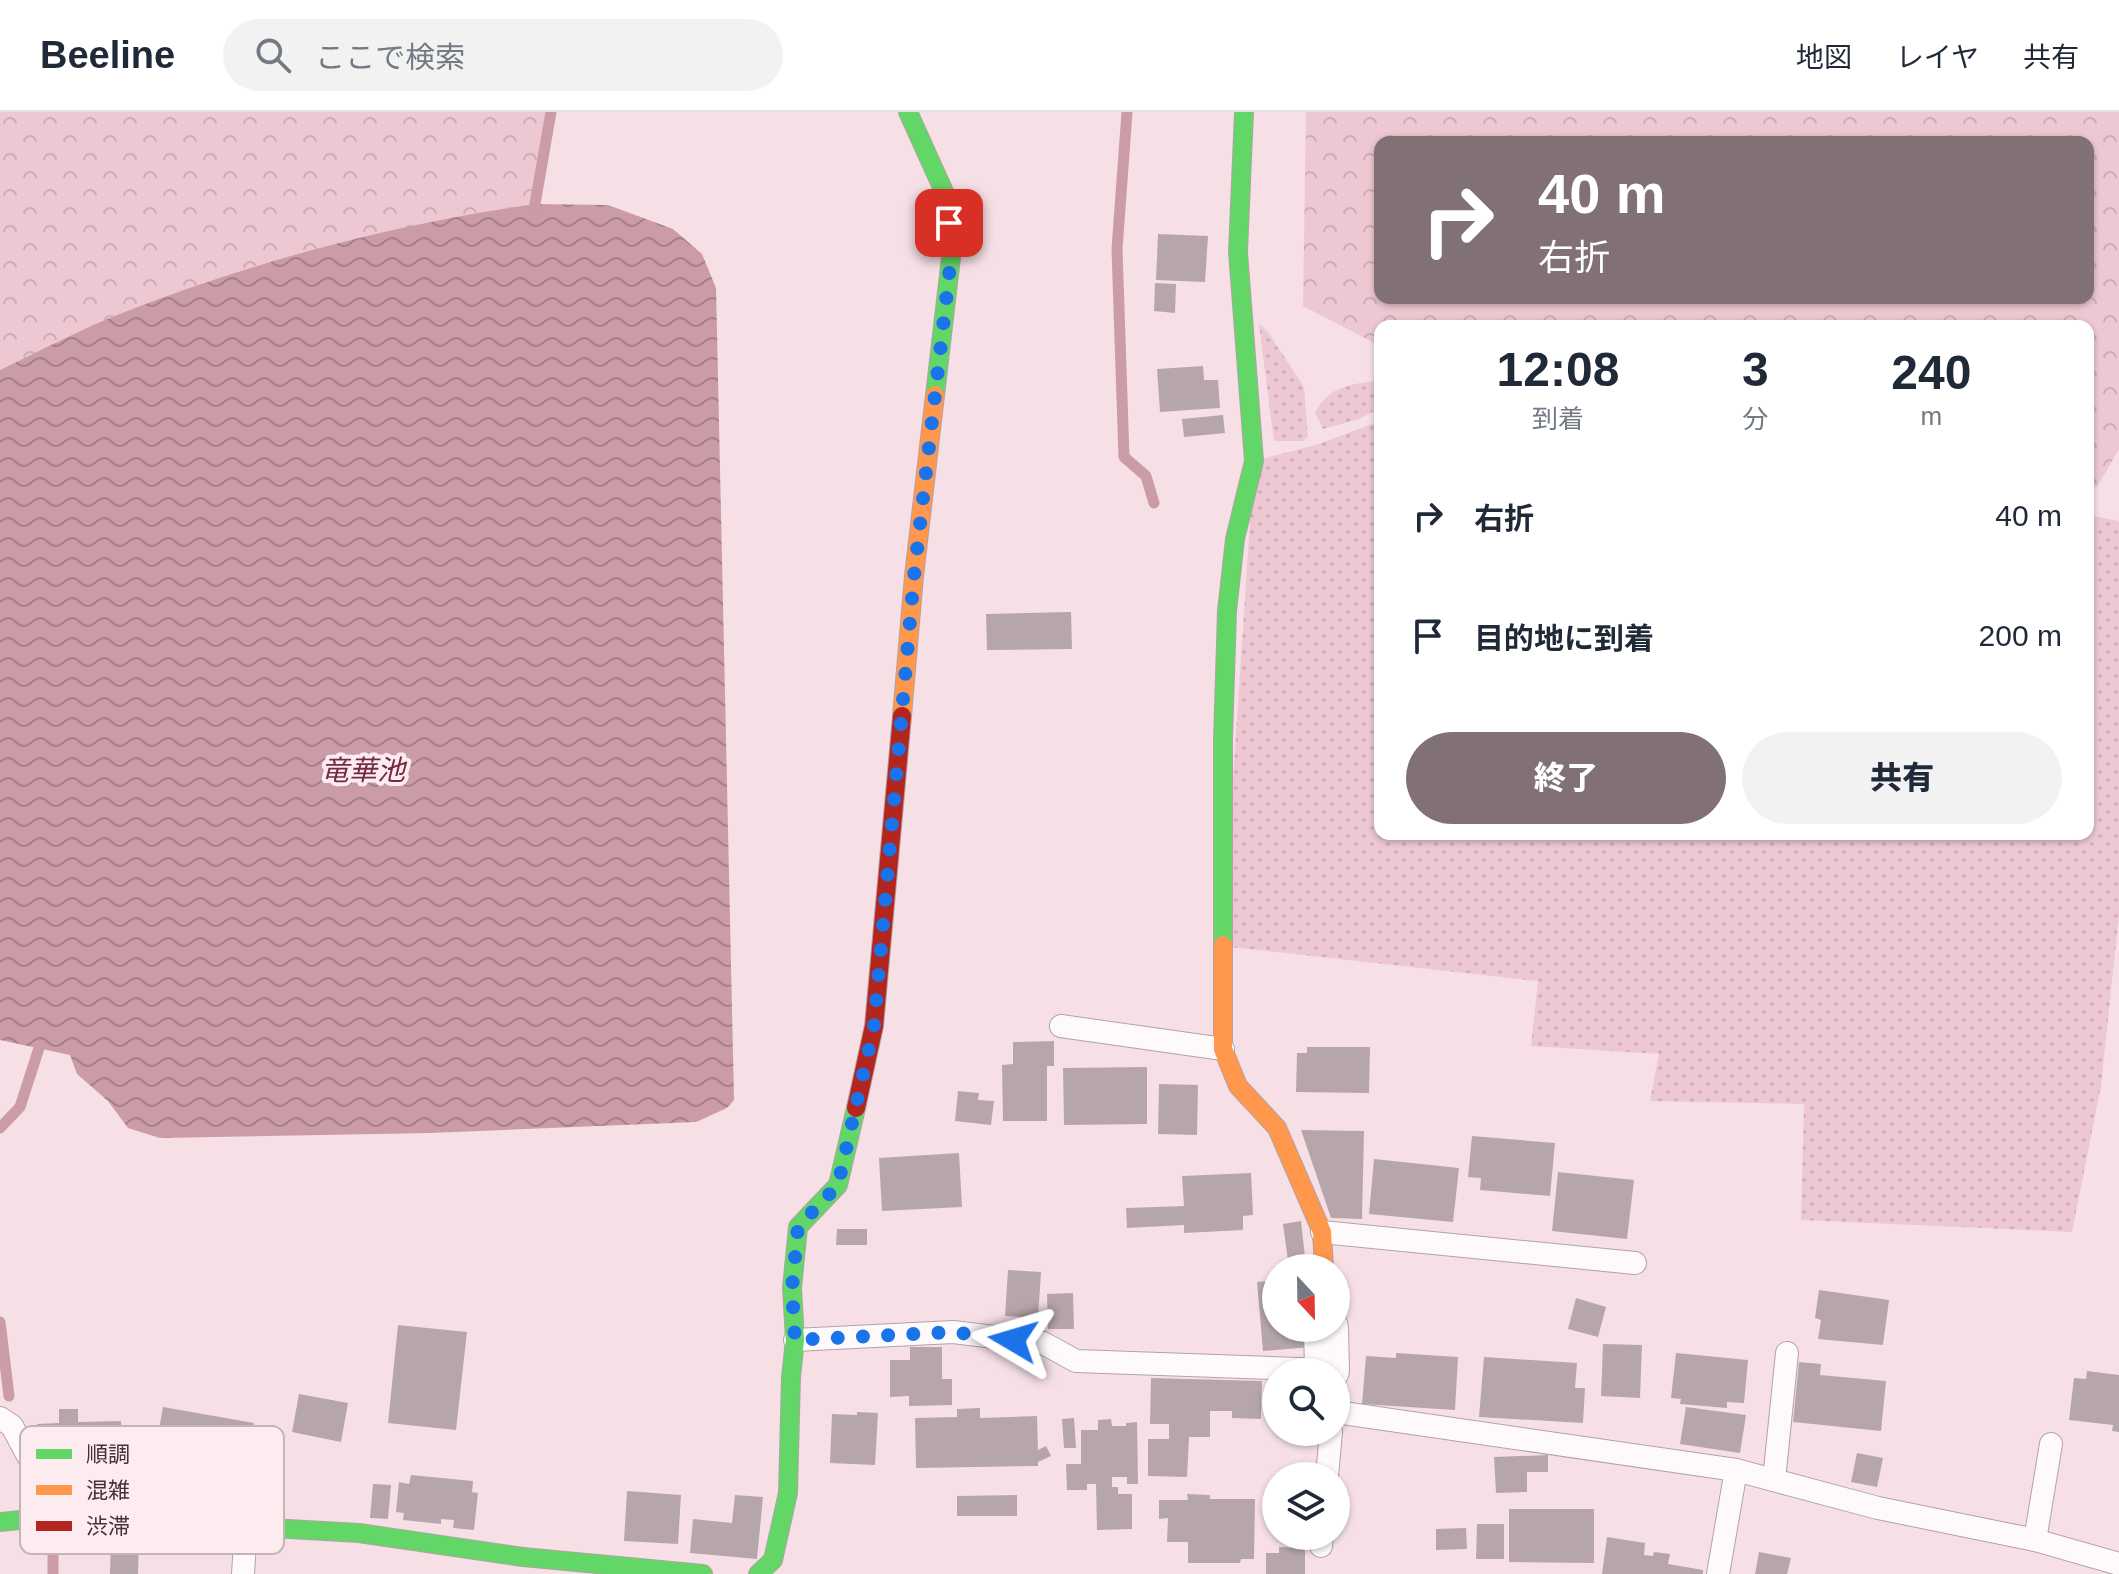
<!DOCTYPE html>
<html lang="ja">
<head>
<meta charset="utf-8">
<style>
  :root { --surface:#fff; --page:#f2f2f3; --text:#1f2937; --muted:#747a83; --line:#e0e1e3; --accent:#817074 }
  body { margin:0; font-family:Helvetica,"Noto Sans JP",sans-serif; background:var(--page); color:var(--text); height:100vh; display:flex; flex-direction:column; font-size:30px; white-space:nowrap }
  * { box-sizing:border-box; margin:0 }
  p { font-size:26px; color:var(--muted) }
  .icon { flex:none; width:44px; height:44px; fill:none; stroke:currentColor; stroke-width:2; stroke-linecap:round; stroke-linejoin:round }
  .map { position:relative; flex:1; overflow:hidden }
  .sheet { position:absolute; left:1374px; top:208px; width:720px; height:520px; display:flex; flex-direction:column; background:var(--surface); border-radius:16px; box-shadow:0 2px 6px #0004 }
  .sheet>* { flex:none }
  .hud { position:absolute; left:1374px; top:24px; width:720px; height:168px; border-radius:16px; box-shadow:0 2px 6px #0004; background:#817074; color:#fff; overflow:hidden }
  .needle { width:52px; rotate:158deg }
  .fabs { position:absolute; left:1262px; top:1142px; display:grid; gap:16px }
  .fabs a { display:grid; place-items:center; width:88px; height:88px; border-radius:50%; background:var(--surface); box-shadow:0 2px 6px #0004; font-size:40px }
  .pin { position:absolute; display:grid; place-items:center; width:68px; height:68px; color:#fff; margin:-34px; border-radius:16px; box-shadow:0 4px 12px #0006 }
  .me { position:absolute; width:88px; margin:-44px; rotate:277deg; stroke-linejoin:round; filter:drop-shadow(0 0 6px #0008) }
  .turn { display:flex; align-items:center; gap:28px; height:168px; padding:0 32px; font-size:36px }
  .turn .icon { width:104px; height:104px; stroke-width:2.5 }
  .turn b { display:block; font-size:56px; line-height:68px }
  .eta { display:flex; justify-content:space-evenly; align-items:center; height:136px; text-align:center }
  .eta b { font-size:48px; font-weight:800; line-height:56px }
  .cta { display:flex; gap:16px; margin-top:auto; padding:16px 32px }
  .cta a { flex:1; height:92px; border-radius:48px; background:var(--accent); color:#fff; font-size:32px; font-weight:800; line-height:92px; text-align:center }
  .cta a+a { background:var(--page); color:var(--text) }
  ul { padding:0; list-style:none }
  li { display:flex; align-items:center; gap:24px; height:120px; padding:0 32px }
  li div { flex:1 }
  li b { display:block; font-size:30px }
  li em { font-style:normal }
  header { display:flex; align-items:center; gap:48px; box-sizing:border-box; height:112px; padding:0 40px; background:var(--surface); border-bottom:2px solid var(--line) }
  header strong { font-size:38px }
  nav { display:flex; gap:44px; margin-inline-start:auto; font-size:28px }
  .search { width:560px; height:72px; background:var(--page); display:flex; align-items:center; gap:20px; box-sizing:border-box; padding:0 28px; border-radius:44px; color:var(--muted); font-size:30px }
  .map>svg:first-child { display:block }
</style>
</head>
<body>
<header>
<strong>Beeline</strong>
<div class="search"><svg class="icon" aria-label="search" viewBox="0 0 24 24"><circle cx="10" cy="10" r="6"/><path d="M15 15l6 6"/></svg>ここで検索</div>
<nav><a>地図</a><a>レイヤ</a><a>共有</a></nav>
</header>
<div class="map">
<svg width="2119" height="1462" viewBox="0 0 2119 1462">
  <defs>
    <pattern id="green-dots" width="8" height="8" patternUnits="userSpaceOnUse" patternTransform="scale(2)"><rect width="8" height="8" fill="#edc8d2"/><path d="M2 2h.1M6 6h.1" fill="none" stroke="#ccacb5" stroke-width="1.8" stroke-linecap="round"/></pattern>
    <pattern id="forest-crowns" width="20" height="18" patternUnits="userSpaceOnUse" patternTransform="scale(2)"><rect width="20" height="18" fill="#edc8d2"/><path d="M2 6a3 3 0 1 1 6 0M12 15a3 3 0 1 1 6 0" fill="none" stroke="#ccacb5"/></pattern>
    <pattern id="water-waves" width="16" height="10" patternUnits="userSpaceOnUse" patternTransform="scale(2)"><rect width="16" height="10" fill="#cb9ba8"/><path d="M0 5q4-4 8 0t8 0" fill="none" stroke="#a67f8a"/></pattern>
  </defs>
  <rect width="100%" height="100%" fill="#f6e0e6"/>
  <g fill="url(#green-dots)">
    <polygon points="1259,212 1268,220 1304,275 1308,325 1303,329 1274,329"/>
    <path d="M1379,269l1,27 -21,11 -36,10 -8,-16c12,-26 37,-30 64,-32z"/>
    <polygon points="1380,309 1380,722 2088,722 2088,403 2119,409 2119,803 2101,974 2072,1120 1801,1108 1804,992 1650,989 1659,942 1531,934 1538,869 1222,834 1254,349 1319,332"/>
  </g>
  <g fill="url(#forest-crowns)" fill-rule="evenodd">
    <path d="M0,0h551l-16,92c-142,20 -280,57 -413,109 -41,16 -82,38 -122,57z"/>
    <path d="M1306,0h813v337l-22,38h-9v-161h-708v20l-77,-40zM1380,30h708v156h-708z"/>
  </g>
  <path fill="url(#water-waves)" d="M535,92l73,1 65,24 29,25 14,34 18,812 -7,8 -31,14 -266,11 -270,5 -32,-10 -20,-27 -31,-27 -7,-19 -70,-15v-670c40,-19 81,-41 122,-57 133,-52 271,-89 413,-109z"/>
  <g fill="none" stroke-linecap="round" stroke-linejoin="round">
    <g stroke="#cb9ba8" stroke-width="11">
      <polyline points="1127,0 1117,137 1124,345 1146,364 1154,391"/>
      <polyline points="535,92 551,0"/>
      <polyline points="0,1016 20,995 39,936"/>
      <polyline points="0,1210 9,1284"/>
      <polyline points="53,1462 53,1432"/>
    </g>
  </g>
  <g fill="#b6a6aa">
    <polygon points="1158,122 1208,124 1205,170 1156,168"/>
    <polygon points="1155,171 1176,172 1175,201 1154,199"/>
    <polygon points="1203,254 1204,268 1218,268 1220,296 1160,300 1157,257"/>
    <polygon points="1223,303 1225,321 1184,325 1182,307"/>
    <polygon points="1071,500 1072,537 987,538 986,502"/>
    <polygon points="1054,929 1054,954 1047,954 1047,1009 1003,1009 1002,953 1013,952 1013,930"/>
    <polygon points="1307,935 1370,935 1369,981 1296,980 1297,941 1307,941"/>
    <polygon points="1147,955 1147,1012 1064,1013 1063,956"/>
    <polygon points="1159,972 1198,973 1197,1023 1158,1022"/>
    <polygon points="958,979 979,981 978,988 994,989 991,1013 955,1009"/>
    <polygon points="1301,1018 1364,1019 1362,1107 1331,1106"/>
    <polygon points="1472,1024 1555,1031 1550,1084 1480,1078 1481,1066 1468,1065"/>
    <polygon points="959,1041 962,1095 882,1099 879,1046"/>
    <polygon points="1374,1047 1459,1056 1453,1110 1369,1102"/>
    <polygon points="1558,1060 1634,1068 1627,1127 1552,1119"/>
    <polygon points="1251,1061 1253,1103 1243,1104 1243,1118 1184,1121 1184,1113 1127,1116 1126,1096 1184,1094 1182,1064"/>
    <polygon points="1301,1109 1306,1154 1289,1156 1283,1112"/>
    <polygon points="837,1117 867,1117 867,1133 836,1133"/>
    <polygon points="1008,1158 1041,1160 1038,1206 1005,1204"/>
    <polygon points="1276,1168 1276,1216 1308,1216 1310,1235 1263,1239 1257,1170"/>
    <polygon points="1819,1178 1889,1188 1883,1233 1818,1227 1821,1208 1815,1206"/>
    <polygon points="1073,1181 1074,1217 1048,1217 1047,1182"/>
    <polygon points="1576,1186 1606,1195 1598,1225 1568,1217"/>
    <polygon points="398,1213 467,1220 456,1318 388,1311"/>
    <polygon points="1603,1232 1642,1233 1640,1286 1601,1284"/>
    <polygon points="910,1235 942,1235 942,1267 952,1267 952,1293 909,1294 909,1284 890,1285 890,1248 910,1248"/>
    <polygon points="1396,1241 1458,1245 1455,1298 1362,1292 1366,1244 1396,1246"/>
    <polygon points="1676,1241 1748,1248 1744,1291 1727,1290 1727,1296 1680,1292 1681,1287 1671,1286"/>
    <polygon points="1484,1245 1577,1251 1575,1276 1585,1276 1583,1311 1479,1305"/>
    <polygon points="1799,1250 1821,1252 1820,1263 1886,1269 1881,1319 1793,1310"/>
    <polygon points="2087,1259 2119,1263 2119,1320 2112,1319 2113,1313 2069,1308 2074,1266 2086,1267"/>
    <polygon points="1151,1266 1262,1269 1261,1307 1232,1306 1232,1299 1210,1299 1210,1325 1189,1325 1187,1365 1148,1364 1148,1327 1169,1327 1169,1312 1150,1312"/>
    <polygon points="299,1282 348,1291 341,1330 292,1320"/>
    <polygon points="163,1295 254,1311 246,1350 228,1347 225,1363 153,1351"/>
    <polygon points="1686,1295 1746,1303 1740,1341 1680,1332"/>
    <polygon points="980,1296 980,1306 1037,1304 1038,1338 1046,1334 1051,1344 1038,1350 1038,1354 916,1356 915,1306 957,1305 957,1297"/>
    <polygon points="59,1297 78,1297 78,1310 121,1309 123,1362 51,1364 50,1349 38,1349 37,1312 59,1311"/>
    <polygon points="857,1300 878,1301 875,1353 830,1351 832,1302 857,1303"/>
    <polygon points="1074,1306 1076,1336 1064,1336 1062,1307"/>
    <polygon points="1111,1307 1112,1314 1126,1314 1126,1311 1137,1310 1138,1372 1127,1372 1127,1365 1112,1365 1112,1375 1118,1375 1118,1382 1132,1382 1132,1417 1097,1418 1096,1372 1087,1372 1087,1378 1067,1378 1066,1352 1081,1352 1081,1318 1098,1318 1098,1308"/>
    <polygon points="1857,1341 1883,1346 1877,1375 1851,1370"/>
    <polygon points="1548,1343 1548,1360 1527,1360 1527,1380 1496,1381 1494,1345"/>
    <polygon points="411,1363 473,1369 472,1380 478,1381 474,1418 453,1416 454,1408 441,1407 441,1412 403,1408 404,1401 396,1400 399,1370 409,1372"/>
    <polygon points="373,1372 391,1373 388,1407 370,1406"/>
    <polygon points="627,1379 681,1383 678,1432 624,1429"/>
    <polygon points="1187,1382 1210,1383 1210,1387 1255,1387 1254,1447 1241,1447 1240,1451 1188,1451 1188,1430 1167,1430 1168,1406 1159,1407 1159,1388 1188,1388"/>
    <polygon points="735,1383 763,1385 757,1447 690,1441 693,1407 732,1411"/>
    <polygon points="1017,1383 1017,1404 957,1404 957,1384"/>
    <polygon points="1509,1397 1594,1397 1594,1451 1509,1450"/>
    <polygon points="1477,1412 1504,1412 1504,1447 1476,1447"/>
    <polygon points="1466,1416 1467,1437 1436,1438 1436,1417"/>
    <polygon points="1607,1425 1645,1431 1644,1443 1653,1444 1654,1440 1670,1442 1668,1452 1703,1458 1703,1462 1602,1462"/>
    <polygon points="111,1427 139,1428 138,1462 110,1462"/>
    <polygon points="1279,1435 1305,1436 1305,1462 1266,1462 1266,1441 1279,1441"/>
    <polygon points="1759,1440 1791,1446 1787,1462 1755,1462"/>
  </g>
  <g fill="none" stroke-linecap="round" stroke-linejoin="round">
    <g stroke="#b2a2a6" stroke-width="24">
      <g id="lane">
        <polyline points="1061,914 1223,937"/>
        <polyline points="1322,1120 1635,1151"/>
        <polyline points="795,1228 953,1220 1043,1231 1076,1249 1327,1258 1327,1260"/>
        <polyline points="1336,1300 1736,1358 1878,1396 2035,1428 2119,1452"/>
        <polyline points="0,1306 12,1314 60,1404"/>
        <polyline points="1327,1364 1331,1320"/>
        <polyline points="1774,1368 1787,1241"/>
        <polyline points="2035,1428 2051,1332"/>
        <polyline points="1321,1434 1322,1424"/>
        <polyline points="243,1462 246,1415"/>
        <polyline points="1718,1462 1736,1358"/>
      </g>
    </g>
    <g stroke="#b2a2a6" stroke-width="46">
      <polyline id="street" points="1326,1216 1327,1258"/>
    </g>
    <g stroke="#b2a2a6" stroke-width="20">
      <g id="fast">
        <polyline points="908,0 946,84 952,137 935,283"/>
        <polyline points="1223,833 1223,627 1227,499 1235,427 1254,349 1238,140 1244,0"/>
        <polyline points="0,1410 60,1404 359,1421 523,1445 703,1462"/>
        <polyline points="758,1462 773,1448 788,1381 791,1265 795,1228 792,1176 798,1115 838,1073 856,996"/>
      </g>
    </g>
    <g stroke="#b2a2a6" stroke-width="20">
      <g id="slow">
        <polyline points="902,604 914,464 935,283"/>
        <polyline points="1223,833 1223,937 1238,974 1277,1016 1322,1120 1324,1156"/>
      </g>
    </g>
    <g stroke="#b2a2a6" stroke-width="20">
      <polyline id="jam" points="856,996 874,914 902,604"/>
    </g>
    <use href="#lane" stroke="#fefafb" stroke-width="22"/>
    <use href="#street" stroke="#fefafb" stroke-width="44"/>
    <use href="#fast" stroke="#63d668" stroke-width="18"/>
    <use href="#slow" stroke="#ff974d" stroke-width="18"/>
    <use href="#jam" stroke="#b3261e" stroke-width="18"/>
  </g>
  <g fill="none" stroke-linecap="round" stroke-linejoin="round">
    <polyline stroke="#1a73e8" stroke-width="14" stroke-dasharray="0 25.2" points="949,111 952,137 914,464 874,914 838,1073 798,1115 792,1176 795,1228 953,1220 1013,1228"/>
  </g>
  <g text-anchor="middle" dominant-baseline="central" stroke-width="8" stroke-linejoin="round" paint-order="stroke">
    <g font-size="28" font-style="italic" fill="#732944" stroke="#fcecf0">
      <text x="363" y="658">竜華池</text>
    </g>
  </g>
  <rect x="20" y="1314" width="264" height="128" rx="12" fill="#fcecf0" stroke="#c4b4b8" stroke-width="2"/>
  <rect x="36" y="1337" width="36" height="10" fill="#63d668"/>
  <rect x="36" y="1373" width="36" height="10" fill="#ff974d"/>
  <rect x="36" y="1409" width="36" height="10" fill="#b3261e"/>
  <g font-size="22" fill="#423337">
    <text x="86" y="1350">順調</text>
    <text x="86" y="1386">混雑</text>
    <text x="86" y="1422">渋滞</text>
  </g>
</svg>
<div class="fabs">
<a><svg class="needle" viewBox="-14 -14 28 28"><path d="M0-13l5 13h-10z" fill="#e53935"/><path d="M0 13l5-13h-10z" fill="#747a83"/></svg></a>
<a><svg class="icon" aria-label="search" viewBox="0 0 24 24"><circle cx="10" cy="10" r="6"/><path d="M15 15l6 6"/></svg></a>
<a><svg class="icon" aria-label="layers" viewBox="0 0 24 24"><path d="M12 4l9 5-9 5-9-5zM3 14l9 5 9-5"/></svg></a>
</div>
<div class="pin" style="left:949px;top:111px;background:#d93025"><svg class="icon" aria-label="arrive" viewBox="0 0 24 24"><path d="M6 21V4h12l-3 4 3 4H6"/></svg></div>
<svg class="me" style="left:1013px;top:1228px" viewBox="-20 -20 40 40"><path d="M0-17L14 15 0 8-14 15z" fill="#1a73e8" stroke="#fff" stroke-width="4"/></svg>
<div class="hud">
<div class="turn"><svg class="icon" aria-label="right" viewBox="0 0 24 24"><path d="M7 20v-9h11M14 6l5 5-5 5"/></svg><div><b>40 m</b>右折</div></div>
</div>
<section class="sheet">
<div class="eta">
<div><b>12:08</b><p>到着</p></div>
<div><b>3</b><p>分</p></div>
<div><b>240</b><p>m</p></div>
</div>
<ul>
<li><svg class="icon" aria-label="right" viewBox="0 0 24 24"><path d="M7 20v-9h11M14 6l5 5-5 5"/></svg><div><b>右折</b></div><em>40 m</em></li>
<li><svg class="icon" aria-label="arrive" viewBox="0 0 24 24"><path d="M6 21V4h12l-3 4 3 4H6"/></svg><div><b>目的地に到着</b></div><em>200 m</em></li>
</ul>
<div class="cta"><a>終了</a><a>共有</a></div>
</section>
</div>
</body>
</html>
